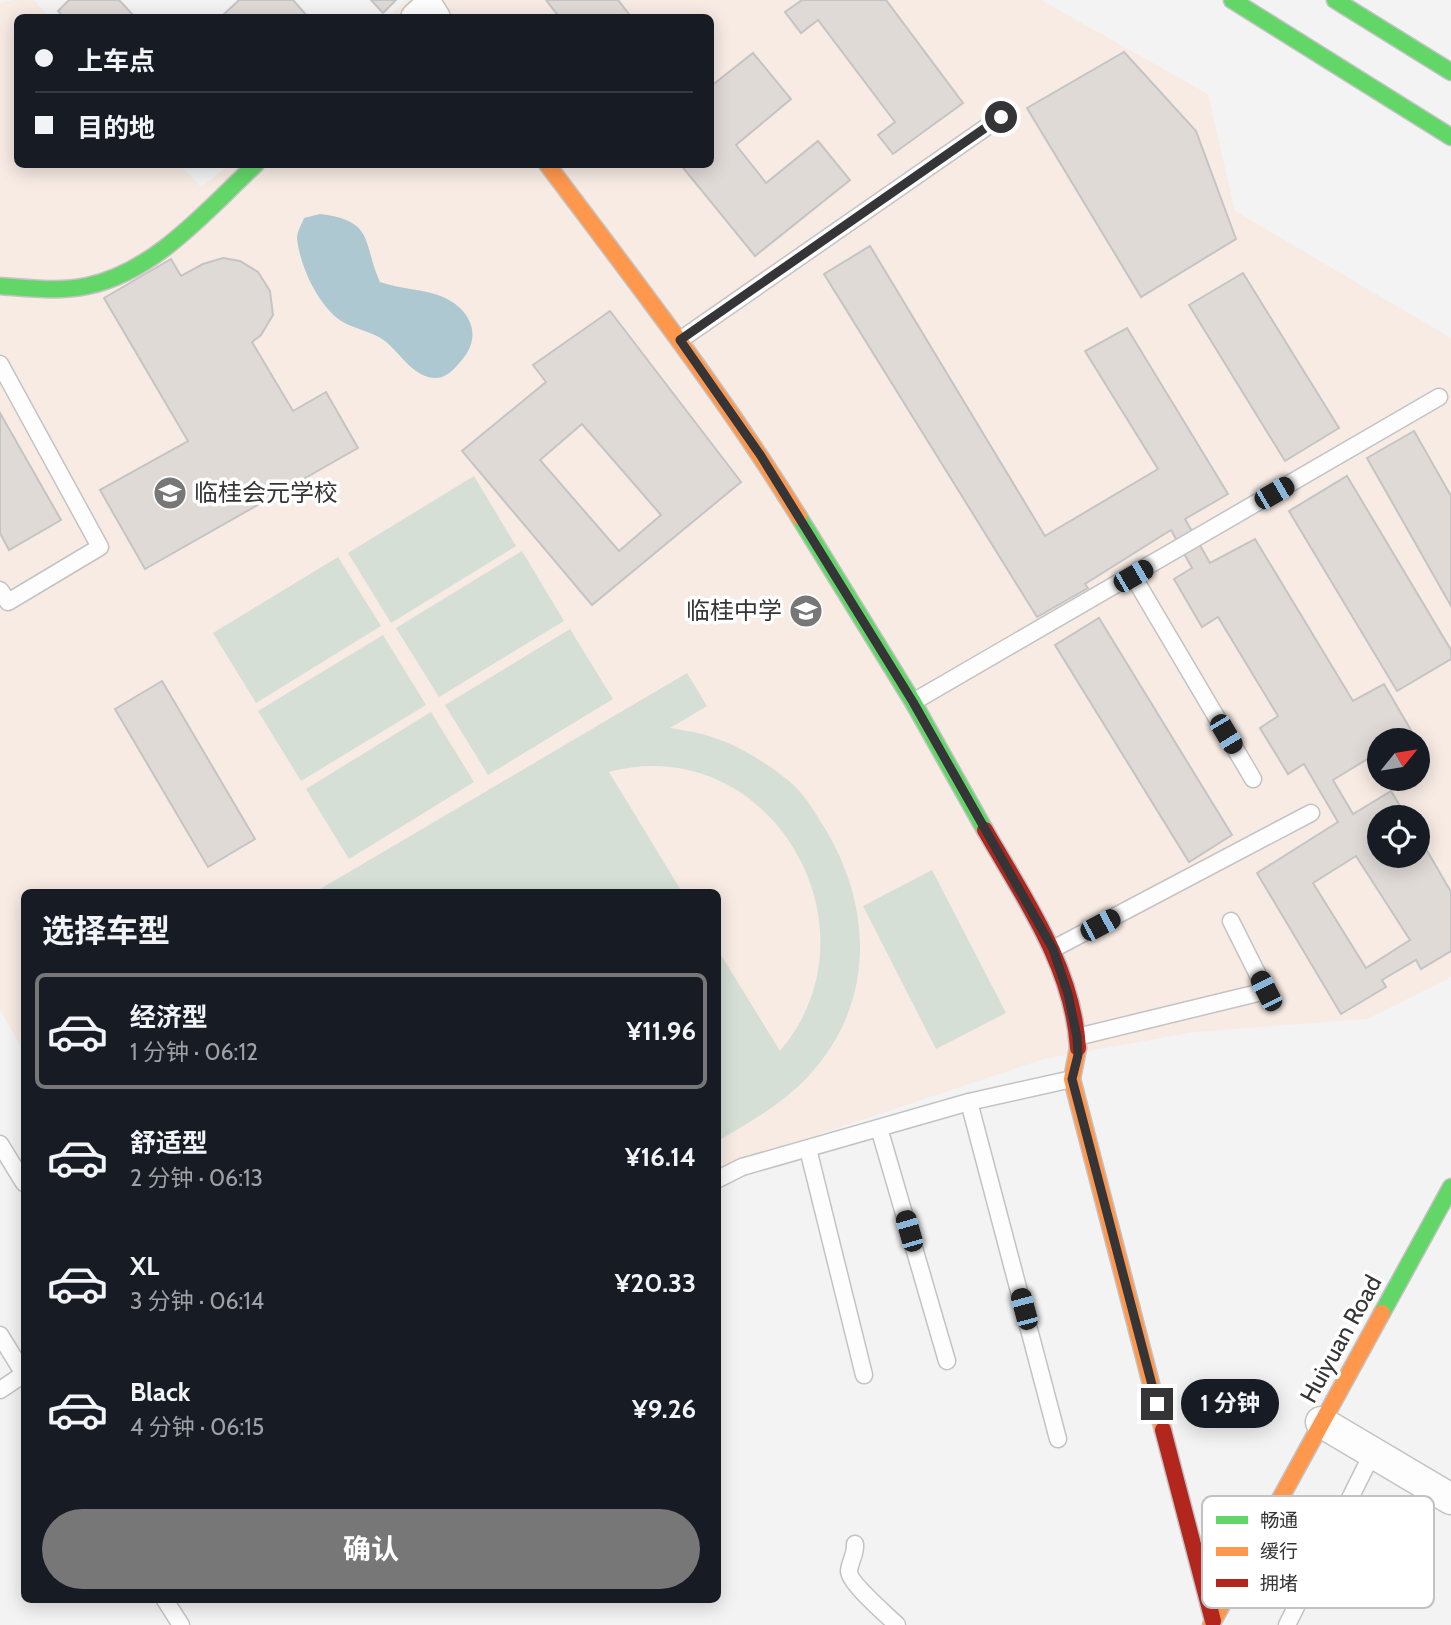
<!DOCTYPE html>
<html lang="zh">
<head>
<meta charset="utf-8">
<style>
  body { margin:0; font-family:Cabin,"Noto Sans SC",sans-serif; background:#20242c; color:#f1f3f6; height:100vh; display:flex; flex-direction:column; font-size:26px; white-space:nowrap }
  * { box-sizing:border-box; margin:0 }
  p { font-size:23px; color:#9ea1a6 }
  .icon { flex:none; width:38px; height:38px; fill:none; stroke:currentColor; stroke-width:2; stroke-linecap:round; stroke-linejoin:round }
  .map { position:relative; flex:1; overflow:hidden }
  .drawer { position:absolute; left:21px; top:889px; width:700px; height:714px; display:flex; flex-direction:column; background:#171b24; border-radius:10px; box-shadow:0 4px 18px #0003 }
  .drawer>* { flex:none }
  .guide { position:absolute; left:14px; top:14px; width:700px; height:154px; border-radius:10px; box-shadow:0 4px 18px #0003; display:grid; align-content:center; height:154px; padding:0 21px; background:#171b24 }
  .needle { width:46px; rotate:60deg }
  .fabs { position:absolute; left:1367px; top:728px; display:grid; gap:14px }
  .fabs a { display:grid; place-items:center; width:63px; height:63px; border-radius:50%; background:#171b24; box-shadow:0 4px 18px #0003; font-size:35px }
  .end { position:absolute; width:32px; height:32px; margin:-16px; border:9px solid #353436; background:#fff; box-shadow:0 0 0 4px #fff }
  .from { border-radius:50% }
  .bubble { position:absolute; height:49px; border-radius:24px; background:#171b24; box-shadow:0 4px 18px #0003; font-size:23px; font-weight:700; line-height:49px; text-align:center }
  .car { position:absolute; width:21px; height:42px; margin:-21px -10px; border-radius:9px; box-shadow:0 0 5px 2px #0007; background:linear-gradient(#222 24%,#8ab4d8 0 40%,#222 0 76%,#8ab4d8 0 86%,#222 0) }
  .guide b { display:flex; align-items:center; gap:24px; height:66px; font-size:26px }
  .guide b+b { border-top:2px solid #363941 }
  .guide i { width:18px; height:18px; background:#f1f3f6 }
  ul { padding:0; list-style:none }
  li { display:flex; align-items:center; gap:21px; height:116px; margin:0 14px 10px; padding:0 7px; border:4px solid transparent; border-radius:10px }
  li div { flex:1 }
  li b { display:block; font-size:26px }
  li em { font-style:normal; font-weight:700 }
  li.current { border-color:#787778 }
  li>.icon { width:63px; height:63px; stroke-width:1.5 }
  h2 { padding:0 21px; font-size:32px; line-height:84px }
  .button { display:flex; gap:14px; margin-top:auto; padding:14px 21px }
  .button a { flex:1; height:80px; border-radius:42px; background:#787778; color:#fff; font-size:28px; font-weight:700; line-height:80px; text-align:center }
  .map>svg:first-child { display:block }
  .education { fill:#f7ebe4; fill-rule:evenodd }
  .green { fill:#d5dfd5 }
  .water { fill:#adc8d0 }
  .building { fill:#dfdad6; stroke:#c5c4c4; stroke-width:2; fill-rule:evenodd }
  .lines { fill:none; stroke-linecap:round; stroke-linejoin:round }
  .lane-casing { stroke:#c4c3c4; stroke-width:19 }
  .street-casing { stroke:#c4c3c4; stroke-width:33 }
  .fast-casing { stroke:#c4c3c4; stroke-width:19 }
  .slow-casing { stroke:#c4c3c4; stroke-width:19 }
  .jam-casing { stroke:#c4c3c4; stroke-width:19 }
  .lane { stroke:#fdfdfd; stroke-width:16 }
  .street { stroke:#fdfdfd; stroke-width:30 }
  .fast { stroke:#63d668; stroke-width:16 }
  .slow { stroke:#ff974d; stroke-width:16 }
  .jam { stroke:#b3261e; stroke-width:16 }
  .route { stroke:#353436; stroke-width:9 }
  .labels { text-anchor:middle; stroke-width:7; stroke-linejoin:round; paint-order:stroke }
  .poi-label { font-size:24px; fill:#353436; stroke:#fff; text-anchor:start }
  .street-label { font-size:24px; fill:#353436; stroke:#fff }
  .key { fill:#fff; stroke:#c2c2c3; stroke-width:2 }
  .key-label { font-size:19px; fill:#353436 }
</style>
</head>
<body>
<div class="map">
<svg width="1451" height="1625" viewBox="0 0 1451 1625">
  <rect width="100%" height="100%" fill="#f4f3f4"/>
  <!-- education -->
  <path class="education" d="M14,0H34L49,17L18,18V164L180,165L201,187L230,164H710V18L388,17L406,0H1041L1208,94L1235,211L1451,338V977L1367,1019L1194,1032L1044,1059L718,1168V892H24V1052L0,1010V3ZM1379,740H1418V779H1379ZM1379,817H1418V856H1379Z"/>
  <!-- green -->
  <g class="green">
    <path d="M474,476L516,546L391,623L348,553Z"/>
    <path d="M522,551L564,621L439,697L396,628Z"/>
    <path d="M338,557L381,626L256,703L213,633Z"/>
    <path d="M570,629L613,699L488,775L445,705Z"/>
    <path d="M383,635L426,705L301,781L258,711Z"/>
    <path d="M687,673L707,706L670,728C680,730 691,731 701,734C732,741 764,761 789,781C804,794 814,810 824,827C870,902 876,993 818,1065C791,1099 755,1119 718,1141V950L780,1051C886,926 768,729 609,772L682,892H315Z"/>
    <path d="M431,712L474,782L349,859L306,789Z"/>
    <path d="M932,870L1006,1013L936,1049L863,906Z"/>
  </g>
  <!-- water -->
  <path class="water" d="M320,214C376,221 362,243 380,282C400,289 424,289 443,297C468,308 482,332 465,356C458,365 448,378 436,378C414,378 401,354 385,341C372,331 349,328 337,318C316,300 300,266 297,238C297,231 302,224 304,218Z"/>
  <!-- building -->
  <g class="building">
    <path d="M69,0H119L136,18H64L58,11Z"/>
    <path d="M239,0H293L309,18H223L222,16Z"/>
    <path d="M371,0H396L383,13Z"/>
    <path d="M546,0H618L632,18H560Z"/>
    <path d="M802,0H886L963,103L893,154L878,135L895,122L818,20L801,33L785,12Z"/>
    <path d="M1124,52L1196,131L1236,239L1141,297L1027,108Z"/>
    <path d="M753,53L791,99L736,145L766,183L818,141L850,180L755,256L680,164H710V87Z"/>
    <path d="M870,246L1045,536L1158,469L1085,351L1127,328L1228,494L1185,519L1210,563L1255,539L1353,701L1384,684L1412,732L1399,740H1379V752L1333,780L1353,814L1391,791L1407,817H1379V856H1418V835L1451,892V951L1421,969L1416,960L1382,980L1386,987L1341,1014L1257,873L1338,822L1304,764L1288,774L1260,728L1278,716L1218,617L1202,627L1174,579L1192,568L1171,530L1085,584L1088,588L1037,617L824,274ZM1356,856L1410,940L1366,968L1313,883Z"/>
    <path d="M223,258L240,261L258,272L270,291L273,315L261,335L252,342L293,411L326,392L358,448L145,569L100,490L188,441L104,298L171,259L181,276L203,264Z"/>
    <path d="M1243,273L1339,428L1285,461L1189,305Z"/>
    <path d="M610,311L741,482L592,605L462,451L546,382L533,365ZM582,424L661,515L619,551L540,460Z"/>
    <path d="M0,413L61,520L9,550L0,533Z"/>
    <path d="M1414,431L1451,496V606L1367,458Z"/>
    <path d="M1347,476L1451,650V659L1397,691L1289,511Z"/>
    <path d="M1099,618L1232,835L1189,862L1055,645Z"/>
    <path d="M162,681L255,839L208,867L115,709Z"/>
  </g>
  <g class="lines">
    <defs>
      <g id="lane">
        <path d="M680,340L1001,117"/>
        <path d="M0,364L100,547L8,602L0,590"/>
        <path d="M1133,576L1253,779"/>
        <path d="M913,702L1439,397"/>
        <path d="M1053,949L1311,813"/>
        <path d="M1077,1037L1266,991L1231,921"/>
        <path d="M969,1102L1058,1439"/>
        <path d="M879,1128L947,1361"/>
        <path d="M0,1144L24,1183"/>
        <path d="M808,1149L864,1375"/>
        <path d="M718,1179L742,1167L969,1102L1072,1079"/>
        <path d="M0,1335L24,1374"/>
        <path d="M0,1390L24,1374"/>
        <path d="M855,1544C856,1554 850,1561 849,1571C849,1583 887,1615 897,1625"/>
        <path d="M165,1600L181,1625"/>
        <path d="M1287,1625L1372,1454"/>
      </g>
      <g id="street">
        <path d="M416,18L428,7L435,18"/>
        <path d="M1321,1422L1451,1499"/>
      </g>
      <g id="fast">
        <path d="M1232,0L1451,137"/>
        <path d="M1335,0L1451,72"/>
        <path d="M0,286C28,288 59,292 87,286C155,272 207,210 256,164"/>
        <path d="M799,517L913,702L985,830"/>
        <path d="M1382,1313L1451,1187"/>
      </g>
      <g id="slow">
        <path d="M547,164C634,280 723,394 799,517"/>
        <path d="M1078,1048L1072,1079L1163,1430"/>
        <path d="M1211,1625L1382,1313"/>
      </g>
      <g id="jam">
        <path d="M985,830C1024,898 1073,967 1078,1048"/>
        <path d="M1163,1430L1213,1621"/>
      </g>
    </defs>
    <!-- lane casing -->
    <use href="#lane" class="lane-casing"/>
    <!-- street casing -->
    <use href="#street" class="street-casing"/>
    <!-- fast casing -->
    <use href="#fast" class="fast-casing"/>
    <!-- slow casing -->
    <use href="#slow" class="slow-casing"/>
    <!-- jam casing -->
    <use href="#jam" class="jam-casing"/>
    <!-- lane -->
    <use href="#lane" class="lane"/>
    <!-- street -->
    <use href="#street" class="street"/>
    <!-- fast -->
    <use href="#fast" class="fast"/>
    <!-- slow -->
    <use href="#slow" class="slow"/>
    <!-- jam -->
    <use href="#jam" class="jam"/>
  </g>
  <g class="lines">
    <!-- route -->
    <path class="route" d="M1001,117L680,340L761,456L913,702L1053,949L1068,994L1077,1037L1078,1055L1072,1079L1157,1404"/>
  </g>
  <!-- icons -->
  <defs>
    <symbol id="school-disc" viewBox="-11 -11 22 22"><circle r="9.5" fill="#787778" stroke="#fff"/><path d="M0-5L7-2L0 1L-7-2ZM-4 1L0 2.5L4 1V4Q0 6-4 4Z" fill="#fff"/></symbol>
  </defs>
  <g fill-rule="evenodd">
    <use href="#school-disc" x="151" y="474" width="38" height="38"/>
    <use href="#school-disc" x="787" y="592" width="38" height="38"/>
  </g>
  <g class="labels">
    <!-- poi labels -->
    <g class="poi-label">
      <text x="194" y="501">临桂会元学校</text>
      <text x="782" y="619" text-anchor="end">临桂中学</text>
    </g>
    <!-- street labels -->
    <g class="street-label">
      <text transform="translate(1341 1339) rotate(-61)" y="8">Huiyuan Road</text>
    </g>
  </g>
  <!-- legend -->
  <rect x="1202" y="1496" width="232" height="112" rx="10" class="key"/>
  <rect x="1216" y="1516" width="32" height="8" fill="#63d668"/>
  <rect x="1216" y="1547" width="32" height="9" fill="#ff974d"/>
  <rect x="1216" y="1579" width="32" height="8" fill="#b3261e"/>
  <g class="key-label">
    <text x="1260" y="1527">畅通</text>
    <text x="1260" y="1558">缓行</text>
    <text x="1260" y="1590">拥堵</text>
  </g>
</svg>
<div class="fabs">
<a><svg class="needle" viewBox="-14 -14 28 28"><path d="M0-13l5 13h-10z" fill="#e53935"/><path d="M0 13l5-13h-10z" fill="#9ea1a6"/></svg></a>
<a><svg class="icon" aria-label="locate" viewBox="0 0 24 24"><circle cx="12" cy="12" r="6"/><path d="M12 2v4M12 18v4M2 12h4M18 12h4"/></svg></a>
</div>
<i class="end from" style="left:1001px;top:117px"></i>
<i class="end" style="left:1157px;top:1404px"></i>
<div class="bubble" style="left:1181px;top:1379px;width:98px">1 分钟</div>
<i class="car" style="left:1274px;top:493px;rotate:60deg"></i>
<i class="car" style="left:1133px;top:576px;rotate:60deg"></i>
<i class="car" style="left:1226px;top:734px;rotate:149deg"></i>
<i class="car" style="left:1100px;top:925px;rotate:62deg"></i>
<i class="car" style="left:1266px;top:991px;rotate:333deg"></i>
<i class="car" style="left:909px;top:1231px;rotate:344deg"></i>
<i class="car" style="left:1024px;top:1309px;rotate:345deg"></i>
<div class="guide">
<b><i class="from"></i>上车点</b>
<b><i></i>目的地</b>
</div>
<section class="drawer">
<h2>选择车型</h2>
<ul>
<li class="current"><svg class="icon" aria-label="car" viewBox="0 0 24 24"><path d="M5 17H2v-5l4-1 3-4h7l3 4 3 1v5h-3M9 17h6M6 11h13"/><circle cx="7" cy="17" r="2"/><circle cx="17" cy="17" r="2"/></svg><div><b>经济型</b><p>1 分钟 · 06:12</p></div><em>¥11.96</em></li>
<li><svg class="icon" aria-label="car" viewBox="0 0 24 24"><path d="M5 17H2v-5l4-1 3-4h7l3 4 3 1v5h-3M9 17h6M6 11h13"/><circle cx="7" cy="17" r="2"/><circle cx="17" cy="17" r="2"/></svg><div><b>舒适型</b><p>2 分钟 · 06:13</p></div><em>¥16.14</em></li>
<li><svg class="icon" aria-label="car" viewBox="0 0 24 24"><path d="M5 17H2v-5l4-1 3-4h7l3 4 3 1v5h-3M9 17h6M6 11h13"/><circle cx="7" cy="17" r="2"/><circle cx="17" cy="17" r="2"/></svg><div><b>XL</b><p>3 分钟 · 06:14</p></div><em>¥20.33</em></li>
<li><svg class="icon" aria-label="car" viewBox="0 0 24 24"><path d="M5 17H2v-5l4-1 3-4h7l3 4 3 1v5h-3M9 17h6M6 11h13"/><circle cx="7" cy="17" r="2"/><circle cx="17" cy="17" r="2"/></svg><div><b>Black</b><p>4 分钟 · 06:15</p></div><em>¥9.26</em></li>
</ul>
<div class="button"><a>确认</a></div>
</section>
</div>
</body>
</html>
